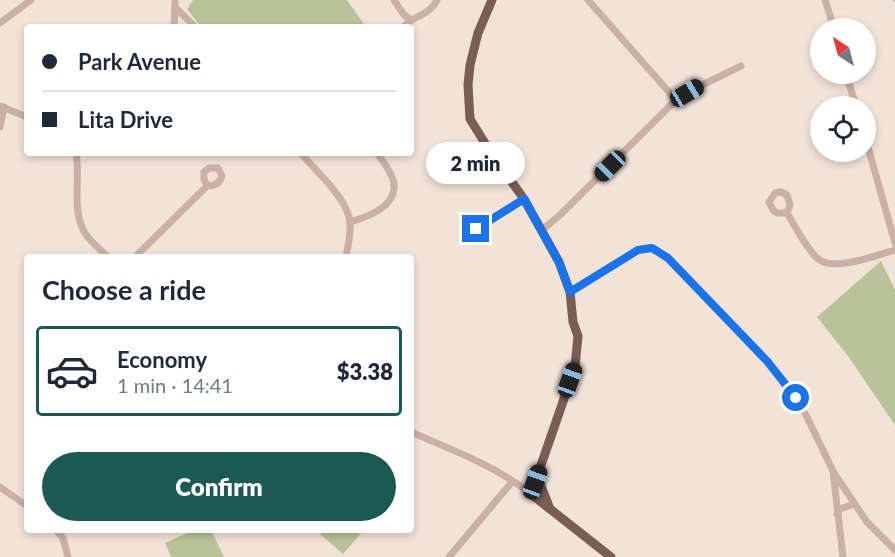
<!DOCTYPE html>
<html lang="en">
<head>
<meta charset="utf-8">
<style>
  body { margin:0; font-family:Lato,sans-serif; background:#f2f2f3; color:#1f2937; height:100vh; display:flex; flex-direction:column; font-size:22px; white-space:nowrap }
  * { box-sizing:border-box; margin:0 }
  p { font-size:20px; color:#747a83 }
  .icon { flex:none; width:33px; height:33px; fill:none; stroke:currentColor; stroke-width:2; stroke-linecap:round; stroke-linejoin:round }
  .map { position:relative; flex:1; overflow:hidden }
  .details { position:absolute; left:24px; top:254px; width:390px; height:279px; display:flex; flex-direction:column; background:#fff; border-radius:6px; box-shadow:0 3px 9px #0003 }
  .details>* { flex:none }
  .hud { position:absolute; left:24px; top:24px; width:390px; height:132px; border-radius:6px; box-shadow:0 3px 9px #0003; display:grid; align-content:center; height:132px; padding:0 18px; background:#fff }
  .needle { width:39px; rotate:324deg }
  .buttons { position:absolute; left:810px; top:18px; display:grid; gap:12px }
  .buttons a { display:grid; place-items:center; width:66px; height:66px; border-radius:50%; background:#fff; box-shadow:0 3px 9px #0003; font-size:30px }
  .end { position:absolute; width:27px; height:27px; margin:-14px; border:8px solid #1a73e8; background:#fff; box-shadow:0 0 0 3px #fff }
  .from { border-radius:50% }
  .bubble { position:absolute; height:42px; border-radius:21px; background:#fff; box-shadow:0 3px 9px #0003; font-size:20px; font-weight:800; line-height:42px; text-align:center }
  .car { position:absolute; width:18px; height:36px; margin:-18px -9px; border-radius:8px; box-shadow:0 0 4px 2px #0007; background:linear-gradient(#222 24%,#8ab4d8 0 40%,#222 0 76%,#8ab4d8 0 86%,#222 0) }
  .hud b { display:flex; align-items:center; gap:21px; height:57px; font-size:22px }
  .hud b+b { border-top:2px solid #e0e1e3 }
  .hud i { width:15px; height:15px; background:#1f2937 }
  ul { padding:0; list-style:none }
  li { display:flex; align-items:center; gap:18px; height:90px; margin:0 12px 9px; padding:0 6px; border:3px solid #e0e1e3; border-radius:6px }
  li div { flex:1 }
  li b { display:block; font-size:22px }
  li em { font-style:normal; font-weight:800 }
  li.on { border-color:#1b5953 }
  li>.icon { width:54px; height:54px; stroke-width:1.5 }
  h2 { padding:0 18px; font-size:27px; line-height:72px }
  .cta { display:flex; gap:12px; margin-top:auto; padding:12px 18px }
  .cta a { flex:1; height:69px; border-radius:36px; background:#1b5953; color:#fff; font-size:24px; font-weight:800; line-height:69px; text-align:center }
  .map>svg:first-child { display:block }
  .green { fill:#bac299 }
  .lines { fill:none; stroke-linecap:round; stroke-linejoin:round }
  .stream { stroke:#77b0aa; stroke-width:1.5 }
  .minor { stroke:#cbb0a5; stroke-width:7 }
  .major { stroke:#795d57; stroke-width:9 }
  .route { stroke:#1a73e8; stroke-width:8 }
</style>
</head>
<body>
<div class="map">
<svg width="895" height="557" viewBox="0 0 895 557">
  <rect width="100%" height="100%" fill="#f2e3d9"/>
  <!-- green -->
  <g class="green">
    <path d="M193,0H347L366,27H201L187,9Z"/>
    <path d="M881,261L895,290V425L848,356L817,317Z"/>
    <path d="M194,530H211L224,557H171L165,543Z"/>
    <path d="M320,530H364L343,554L320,534Z"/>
  </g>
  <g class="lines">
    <!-- stream -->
    <path class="stream" d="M894,0L895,1"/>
    <!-- minor -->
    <g class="minor">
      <path d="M394,0L404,15L410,19"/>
      <path d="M588,0L676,100"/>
      <path d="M825,0L834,28"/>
      <path d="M175,7L195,27"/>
      <path d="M0,23L31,0"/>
      <path d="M174,27L175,0"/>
      <path d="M403,27C413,16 430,15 437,0"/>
      <path d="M846,74L856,106"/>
      <path d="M0,106L27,117"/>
      <path d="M0,127L4,107"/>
      <path d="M866,140L895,243"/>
      <path d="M76,153C81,180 70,213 87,236C93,244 101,250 107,256"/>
      <path d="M301,153C316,172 348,198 350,223C351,234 348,246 346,256"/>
      <path d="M781,192L787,195L790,205L787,213H777L773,210L769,202L775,193Z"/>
      <path d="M787,213C795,226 807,250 818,259C834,272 877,255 895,250"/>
      <path d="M350,222C368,217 397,206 394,183C392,172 383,162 377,153"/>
      <path d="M476,229L524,199"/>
      <path d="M542,230L560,215L676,100L698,87L741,66"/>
      <path d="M136,256L207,186C215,186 220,183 222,176L218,168H209L204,172V179L207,186"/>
      <path d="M570,292L638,250L652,248L667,258L767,361L789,387L806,415L833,471L843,557"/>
      <path d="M411,432C452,450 496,466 531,494"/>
      <path d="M834,473L867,522L895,550"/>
      <path d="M0,487L27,506"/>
      <path d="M837,514L840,509L854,504"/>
      <path d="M56,530L63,538L68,557"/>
      <path d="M449,557L512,482"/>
    </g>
    <!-- major -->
    <g class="major">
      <path d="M492,0L478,33L470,65L468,85L470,119L491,153L524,199L559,262L570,292L573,322L578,336L575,367L531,494L611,557"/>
      <path d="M539,473L541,486L550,509"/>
    </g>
  </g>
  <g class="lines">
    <!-- route -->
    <path class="route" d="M476,229L524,199L559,262L570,292L638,250L652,248L668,258L767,361L796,398"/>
  </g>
</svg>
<div class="buttons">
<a><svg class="needle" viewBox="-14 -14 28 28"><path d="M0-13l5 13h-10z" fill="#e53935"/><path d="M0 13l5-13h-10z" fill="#747a83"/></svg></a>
<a><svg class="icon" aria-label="locate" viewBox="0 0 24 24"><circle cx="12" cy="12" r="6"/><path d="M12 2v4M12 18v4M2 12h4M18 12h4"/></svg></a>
</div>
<i class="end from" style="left:796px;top:398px"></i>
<i class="end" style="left:476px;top:229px"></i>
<div class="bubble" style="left:426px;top:142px;width:99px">2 min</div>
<i class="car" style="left:687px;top:93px;rotate:59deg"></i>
<i class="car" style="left:610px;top:166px;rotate:225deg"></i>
<i class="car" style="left:570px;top:380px;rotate:20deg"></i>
<i class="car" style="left:535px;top:482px;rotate:20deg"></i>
<div class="hud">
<b><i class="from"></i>Park Avenue</b>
<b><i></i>Lita Drive</b>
</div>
<section class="details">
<h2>Choose a ride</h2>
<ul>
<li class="on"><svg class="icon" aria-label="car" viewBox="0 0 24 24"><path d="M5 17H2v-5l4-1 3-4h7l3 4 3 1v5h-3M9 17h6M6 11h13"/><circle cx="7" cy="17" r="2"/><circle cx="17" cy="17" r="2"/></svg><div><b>Economy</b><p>1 min · 14:41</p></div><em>$3.38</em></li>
</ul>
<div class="cta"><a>Confirm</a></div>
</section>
</div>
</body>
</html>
